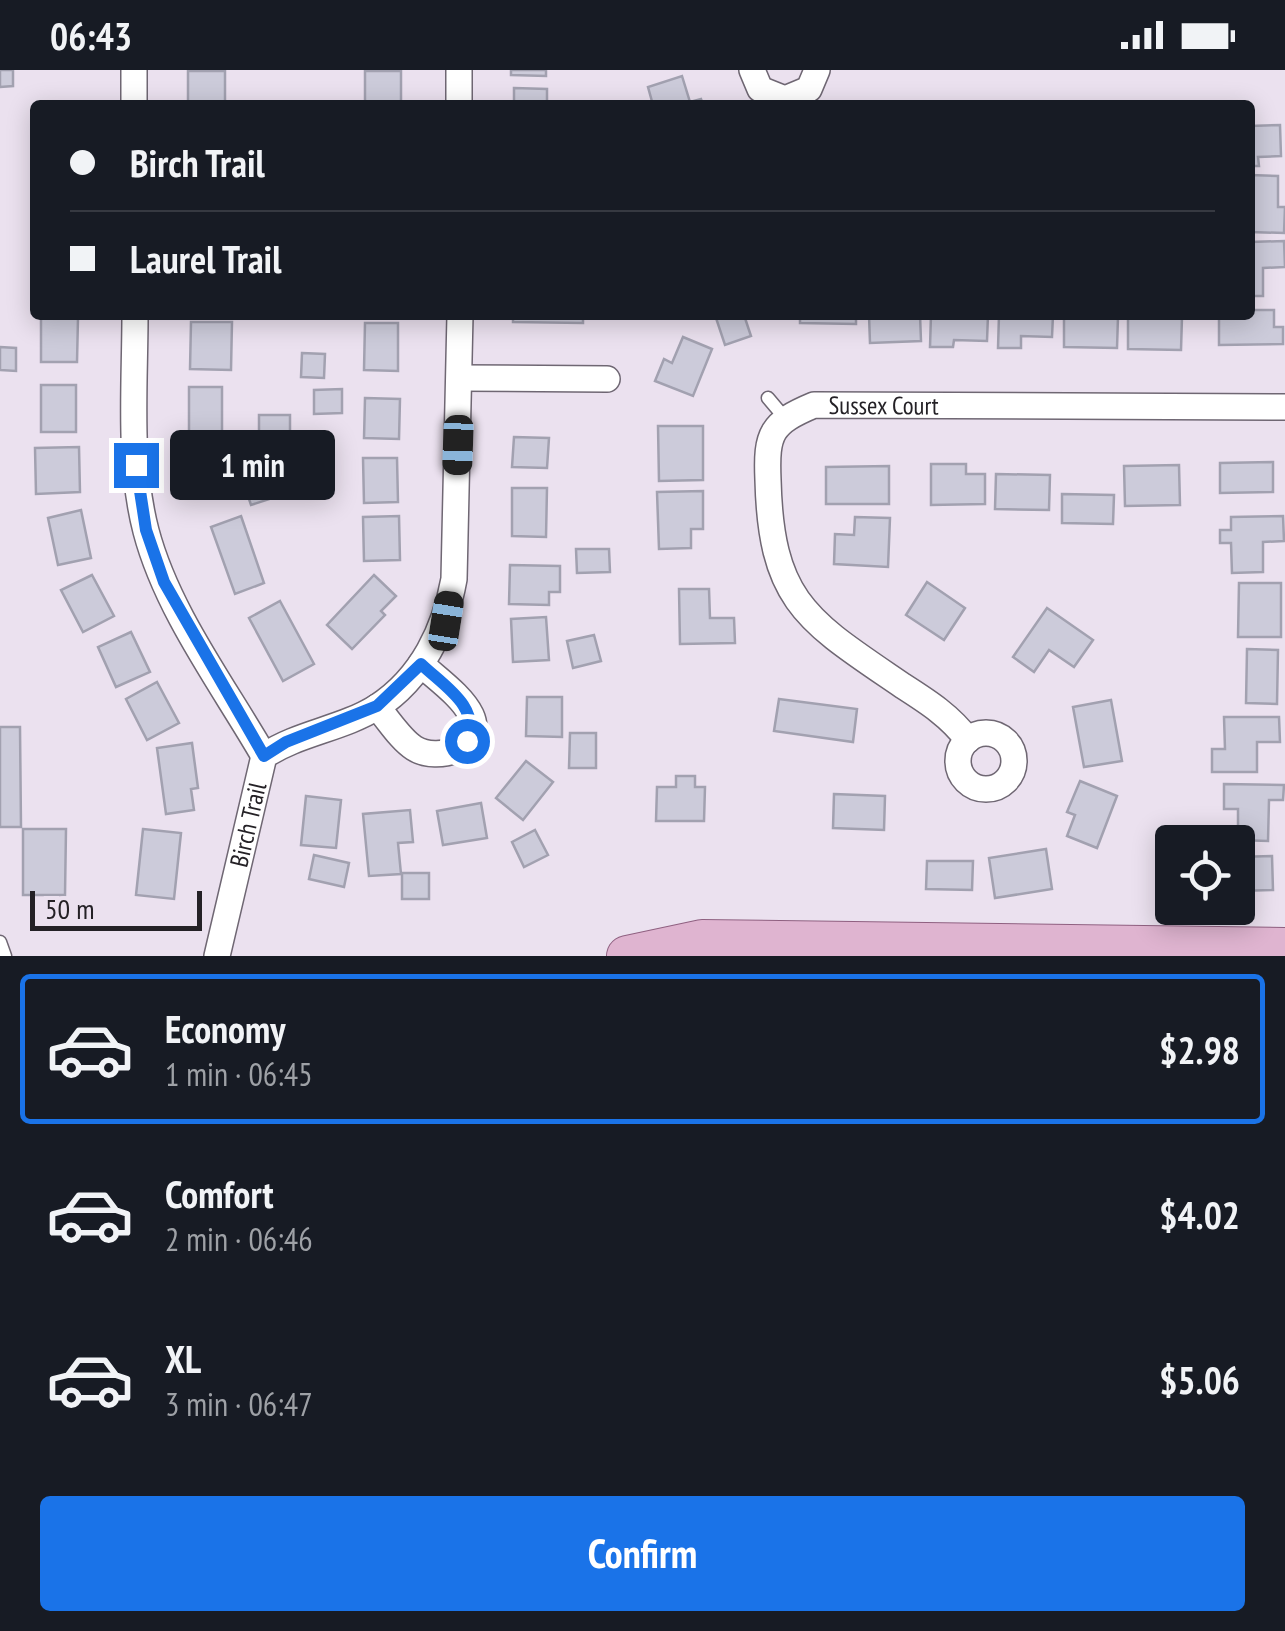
<!DOCTYPE html>
<html lang="en">
<head>
<meta charset="utf-8">
<style>
  body { margin:0; font-family:"PT Sans Narrow",sans-serif; background:#242831; color:#f1f3f6; height:100vh; display:flex; flex-direction:column; font-size:38px; white-space:nowrap }
  * { box-sizing:border-box; margin:0 }
  p { font-size:32px; color:#9ea1a6 }
  .icon { flex:none; width:55px; height:55px; fill:none; stroke:currentColor; stroke-width:2; stroke-linecap:round; stroke-linejoin:round }
  .map { position:relative; height:886px; overflow:hidden }
  .sheet { display:flex; flex-direction:column; background:#171b24; flex:1 }
  .sheet>* { flex:none }
  .hud { position:absolute; left:30px; top:30px; width:1225px; height:220px; border-radius:10px; box-shadow:0 5px 25px #0003; display:grid; align-content:center; height:220px; padding:0 40px; background:#171b24 }
  .buttons { position:absolute; left:1155px; top:755px; display:grid; gap:20px }
  .buttons a { display:grid; place-items:center; width:100px; height:100px; border-radius:10px; background:#171b24; box-shadow:0 5px 25px #0003; font-size:50px }
  .scale { position:absolute; left:30px; bottom:25px; width:172px; box-sizing:border-box; padding-left:10px; border:5px solid #242126; border-top:0; font-size:28px; line-height:35px; white-space:nowrap; color:#242126; -webkit-text-stroke:8px #ebe1ef; paint-order:stroke }
  .end { position:absolute; width:45px; height:45px; margin:-22px; border:12px solid #1a73e8; background:#fff; box-shadow:0 0 0 5px #fff }
  .from { border-radius:50% }
  .bubble { position:absolute; height:70px; border-radius:10px; background:#171b24; box-shadow:0 5px 25px #0003; font-size:32px; font-weight:700; line-height:70px; text-align:center }
  .car { position:absolute; width:30px; height:60px; margin:-30px -15px; border-radius:12px; box-shadow:0 0 8px 2px #0007; background:linear-gradient(#222 24%,#8ab4d8 0 40%,#222 0 76%,#8ab4d8 0 86%,#222 0) }
  .hud b { display:flex; align-items:center; gap:35px; height:95px; font-size:38px }
  .hud b+b { border-top:2px solid #363941 }
  .hud i { width:25px; height:25px; background:#f1f3f6 }
  ul { padding:18px 0 0; list-style:none }
  li { display:flex; align-items:center; gap:30px; height:150px; margin:0 20px 15px; padding:0 20px; border:5px solid transparent; border-radius:10px }
  li div { flex:1 }
  li b { display:block; font-size:38px }
  li em { font-style:normal; font-weight:700 }
  li.selected { border-color:#1a73e8 }
  li>.icon { width:90px; height:90px; stroke-width:1.5 }
  .primary-button { display:flex; gap:20px; margin-top:auto; padding:20px 40px }
  .primary-button a { flex:1; height:115px; border-radius:10px; background:#1a73e8; color:#fff; font-size:40px; font-weight:700; line-height:115px; text-align:center }
  .status { display:flex; justify-content:space-between; align-items:center; height:70px; padding:0 50px; background:#171b24; direction:ltr }
  .status svg { height:28px; fill:currentColor }
  .map>svg:first-child { display:block }
  .building { fill:#cccbda; stroke:#a2a1b0; stroke-width:2.5 }
  .lines { fill:none; stroke-linecap:round; stroke-linejoin:round }
  .service-casing { stroke:#6f6773; stroke-width:15 }
  .minor-casing { stroke:#6f6773; stroke-width:28 }
  .primary-casing { stroke:#8f6080; stroke-width:42 }
  .service { stroke:#fff; stroke-width:12 }
  .minor { stroke:#fff; stroke-width:25 }
  .primary { stroke:#dfb4d0; stroke-width:40 }
  .route { stroke:#1a73e8; stroke-width:12 }
  .labels { text-anchor:middle; stroke-width:10; stroke-linejoin:round; paint-order:stroke }
  .street-label { font-size:25px; fill:#242126; stroke:#ebe1ef }
</style>
</head>
<body>
<div class="status"><b>06:43</b><svg viewBox="0 0 49 12"><path d="M0 12V9h3v3zM5 12V6h3v6zM10 12V3h3v9zM15 12V0h3v12zM26 1h20v11H26zM47 4h2v5h-2z"/></svg></div>
<div class="map">
<svg width="1285" height="886" viewBox="0 0 1285 886">
  <rect width="100%" height="100%" fill="#ebe1ef"/>
  <!-- building -->
  <g class="building">
    <path d="M0,0H13V16L0,17Z"/>
    <path d="M511,0H546V6L511,5Z"/>
    <rect x="188" y="1" width="37" height="34"/>
    <rect x="365" y="1" width="36" height="34"/>
    <path d="M682,6L690,32L701,29L703,35H653L648,17Z"/>
    <path d="M514,18L547,19V35H514Z"/>
    <path d="M1280,55L1281,86L1258,87L1259,96H1250V56Z"/>
    <path d="M1250,105L1278,106V137H1285L1284,163L1250,162Z"/>
    <path d="M1284,171L1285,197L1263,198V226H1250V172Z"/>
    <path d="M1250,240H1274V257H1283V274L1219,275V245H1250Z"/>
    <path d="M513,245H583V253L513,252Z"/>
    <path d="M715,245H744L751,266L725,275Z"/>
    <path d="M800,245H856V254L800,253Z"/>
    <path d="M869,245H920L921,271L870,273Z"/>
    <path d="M931,245H988L987,271L954,270L953,277H930Z"/>
    <path d="M999,245H1053L1052,267L1021,266V278H998Z"/>
    <path d="M1064,245L1118,247L1117,278L1064,277Z"/>
    <path d="M1128,246L1182,247L1181,280L1128,279Z"/>
    <path d="M41,247L78,248L77,292H41Z"/>
    <path d="M191,252H232L231,300L190,299Z"/>
    <path d="M365,253H398V301L364,300Z"/>
    <path d="M683,267L712,279L693,326L655,311L664,289L672,293Z"/>
    <path d="M0,277L16,278V301L0,300Z"/>
    <path d="M302,283L325,284L324,308L301,307Z"/>
    <rect x="41" y="315" width="35" height="47"/>
    <rect x="189" y="317" width="33" height="45"/>
    <path d="M342,319V343L314,344V320Z"/>
    <path d="M365,328L400,329L399,369L364,368Z"/>
    <path d="M259,345H290V369L259,370Z"/>
    <path d="M658,356H703V410L659,411Z"/>
    <path d="M514,367L549,368L547,398L512,397Z"/>
    <path d="M248,373L253,396L233,401L237,417L198,426L189,387Z"/>
    <path d="M79,377L80,422L36,424L35,378Z"/>
    <path d="M363,388H397L398,432L364,433Z"/>
    <path d="M1273,392V422L1220,423V393Z"/>
    <path d="M931,394H966V404H985V434L931,435Z"/>
    <path d="M1179,395L1180,435L1125,436L1124,396Z"/>
    <path d="M889,396V434H826V397Z"/>
    <path d="M283,399L291,422L251,435L243,411Z"/>
    <path d="M996,404L1050,405L1049,440L995,439Z"/>
    <path d="M512,418H547L546,467L512,466Z"/>
    <path d="M703,421V459H691V478L659,479L657,422Z"/>
    <path d="M1062,424L1114,425L1113,454L1062,453Z"/>
    <path d="M81,440L91,488L58,495L48,448Z"/>
    <path d="M241,446L264,513L235,524L211,457Z"/>
    <path d="M399,446L400,490L364,491L363,447Z"/>
    <path d="M1283,446L1284,471L1263,472V502L1232,503L1231,473H1220V460H1231V447Z"/>
    <path d="M855,447L890,448L888,497L834,494L835,464L854,465Z"/>
    <path d="M576,479H609L610,502L577,503Z"/>
    <path d="M510,495L560,496V522H549V535L509,534Z"/>
    <path d="M92,505L114,546L83,562L61,520Z"/>
    <path d="M374,505L396,526L381,541L385,545L352,579L327,555Z"/>
    <path d="M927,512L965,538L944,570L906,545Z"/>
    <path d="M1239,513H1281V567H1238Z"/>
    <path d="M679,519H709L710,548H734L735,573L680,574Z"/>
    <path d="M280,531L314,594L283,611L249,548Z"/>
    <path d="M1047,538L1093,570L1074,597L1049,580L1034,602L1013,587Z"/>
    <path d="M546,547L549,590L513,592L511,549Z"/>
    <path d="M131,562L150,602L116,617L98,577Z"/>
    <path d="M594,565L601,591L573,598L567,571Z"/>
    <path d="M1247,579L1278,580L1277,634L1246,633Z"/>
    <path d="M157,612L179,653L147,670L126,629Z"/>
    <path d="M527,627H562V667L526,666Z"/>
    <path d="M779,629L857,639L853,672L774,661Z"/>
    <path d="M1111,630L1122,691L1084,697L1073,637Z"/>
    <path d="M1224,647H1279L1280,672H1257V702H1212V679H1225Z"/>
    <path d="M0,657H20L21,757H0Z"/>
    <path d="M570,663H596V698H569Z"/>
    <path d="M192,673L198,718L191,719L194,740L166,744L157,678Z"/>
    <path d="M526,691L553,712L523,750L496,728Z"/>
    <path d="M676,706H695V717H705L704,751H656L657,717H676Z"/>
    <path d="M1080,711L1117,726L1097,778L1067,766L1075,745L1067,742Z"/>
    <path d="M1224,714L1284,715L1283,730H1269L1268,771L1238,770V739H1224Z"/>
    <path d="M834,724L885,726L884,760L833,758Z"/>
    <path d="M306,726L341,730L336,778L301,775Z"/>
    <path d="M481,733L487,768L443,775L437,741Z"/>
    <path d="M410,740L413,772L398,773L401,804L369,806L363,744Z"/>
    <path d="M23,759H66L65,825H23Z"/>
    <path d="M143,759L181,763L174,829L136,825Z"/>
    <path d="M535,760L548,785L524,797L512,772Z"/>
    <path d="M1046,779L1052,819L995,828L989,788Z"/>
    <path d="M314,785L349,793L344,817L309,809Z"/>
    <path d="M1272,786L1273,820L1238,821V787Z"/>
    <path d="M927,791H973L972,820L926,819Z"/>
    <rect x="402" y="803" width="27" height="26"/>
  </g>
  <g class="lines">
    <defs>
      <g id="service">
        <path d="M768,328L784,347"/>
        <path d="M0,872L5,886"/>
      </g>
      <g id="minor">
        <path d="M134,0V35"/>
        <path d="M459,0V35"/>
        <path d="M752,0L760,19L785,29L809,19L817,0"/>
        <path d="M135,245C135,316 128,392 146,461C167,541 223,615 264,686"/>
        <path d="M460,308L607,309"/>
        <path d="M377,637C388,649 400,669 414,678C437,693 486,678 471,645C462,626 436,608 421,594"/>
        <circle cx="986" cy="691" r="28"/>
        <path id="s1" d="M968,670C950,646 928,632 903,616C808,551 771,533 768,410C766,363 771,353 814,335L1285,337"/>
        <path id="s2" d="M217,886L264,686C298,663 342,659 377,637C422,608 445,559 454,509L460,245"/>
      </g>
      <path id="primary" d="M627,886L702,870L1285,878"/>
    </defs>
    <!-- service casing -->
    <use href="#service" class="service-casing"/>
    <!-- minor casing -->
    <use href="#minor" class="minor-casing"/>
    <!-- primary casing -->
    <use href="#primary" class="primary-casing"/>
    <!-- service -->
    <use href="#service" class="service"/>
    <!-- minor -->
    <use href="#minor" class="minor"/>
    <!-- primary -->
    <use href="#primary" class="primary"/>
  </g>
  <g class="lines">
    <!-- route -->
    <path class="route" d="M136,395L146,460L164,512L264,686L286,672L377,636L421,594C444,616 481,637 467,671"/>
  </g>
  <g class="labels">
    <!-- street labels -->
    <g class="street-label">
      <text dy="9" stroke="none"><textPath href="#s1" startOffset="515">Sussex Court</textPath></text>
      <text dy="9" stroke="none"><textPath href="#s2" startOffset="135">Birch Trail</textPath></text>
    </g>
  </g>
</svg>
<div class="buttons">
<a><svg class="icon" aria-label="locate" viewBox="0 0 24 24"><circle cx="12" cy="12" r="6"/><path d="M12 2v4M12 18v4M2 12h4M18 12h4"/></svg></a>
</div>
<div class="scale">50 m</div>
<i class="end from" style="left:467px;top:671px"></i>
<i class="end" style="left:136px;top:395px"></i>
<div class="bubble" style="left:170px;top:360px;width:165px">1 min</div>
<i class="car" style="left:458px;top:375px;rotate:182deg"></i>
<i class="car" style="left:446px;top:551px;rotate:9deg"></i>
<div class="hud">
<b><i class="from"></i>Birch Trail</b>
<b><i></i>Laurel Trail</b>
</div>
</div>
<section class="sheet">
<ul>
<li class="selected"><svg class="icon" aria-label="car" viewBox="0 0 24 24"><path d="M5 17H2v-5l4-1 3-4h7l3 4 3 1v5h-3M9 17h6M6 11h13"/><circle cx="7" cy="17" r="2"/><circle cx="17" cy="17" r="2"/></svg><div><b>Economy</b><p>1 min · 06:45</p></div><em>$2.98</em></li>
<li><svg class="icon" aria-label="car" viewBox="0 0 24 24"><path d="M5 17H2v-5l4-1 3-4h7l3 4 3 1v5h-3M9 17h6M6 11h13"/><circle cx="7" cy="17" r="2"/><circle cx="17" cy="17" r="2"/></svg><div><b>Comfort</b><p>2 min · 06:46</p></div><em>$4.02</em></li>
<li><svg class="icon" aria-label="car" viewBox="0 0 24 24"><path d="M5 17H2v-5l4-1 3-4h7l3 4 3 1v5h-3M9 17h6M6 11h13"/><circle cx="7" cy="17" r="2"/><circle cx="17" cy="17" r="2"/></svg><div><b>XL</b><p>3 min · 06:47</p></div><em>$5.06</em></li>
</ul>
<div class="primary-button"><a>Confirm</a></div>
</section>
</body>
</html>
